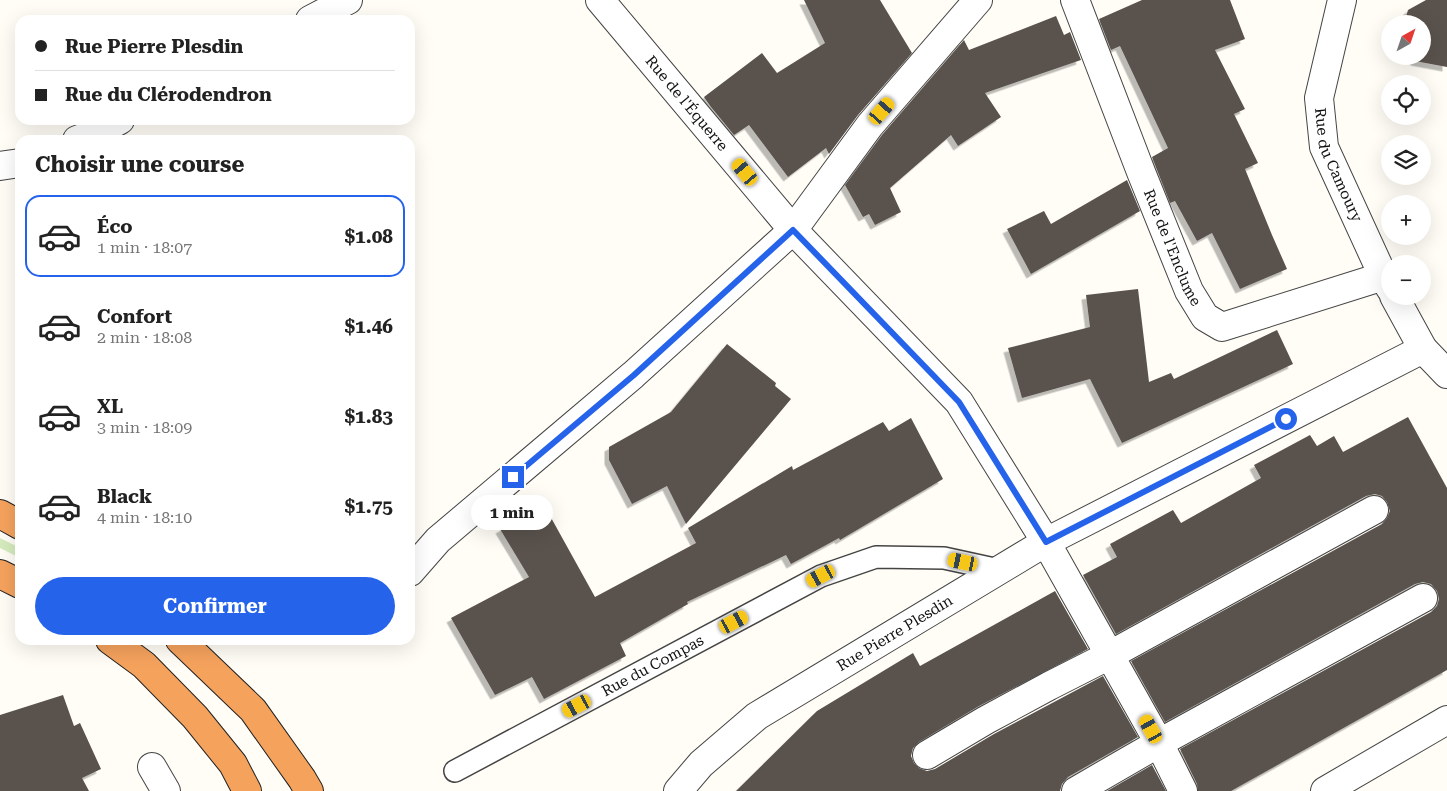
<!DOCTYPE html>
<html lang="fr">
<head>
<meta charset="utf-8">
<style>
  body { margin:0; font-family:"Roboto Serif",serif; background:#f6f6f6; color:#222; height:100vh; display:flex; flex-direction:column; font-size:19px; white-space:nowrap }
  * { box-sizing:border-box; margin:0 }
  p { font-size:16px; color:#767676 }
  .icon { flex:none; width:28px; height:28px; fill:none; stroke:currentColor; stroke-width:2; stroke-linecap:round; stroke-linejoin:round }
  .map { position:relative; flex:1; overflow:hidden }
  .sheet { position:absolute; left:15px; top:135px; width:400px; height:510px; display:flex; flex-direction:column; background:#fff; border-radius:15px; box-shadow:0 5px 20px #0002 }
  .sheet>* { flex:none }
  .banner { position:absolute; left:15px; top:15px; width:400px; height:110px; border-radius:15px; box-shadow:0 5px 20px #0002; display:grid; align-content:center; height:110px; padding:0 20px; background:#fff }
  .needle { width:32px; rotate:40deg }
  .controls { position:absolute; left:1381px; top:15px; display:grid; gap:10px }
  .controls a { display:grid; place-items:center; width:50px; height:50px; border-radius:50%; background:#fff; box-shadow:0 5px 20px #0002; font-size:25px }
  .end { position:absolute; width:22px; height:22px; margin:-11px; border:6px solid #2563eb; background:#fff; box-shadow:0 0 0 2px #fff }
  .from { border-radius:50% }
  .bubble { position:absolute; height:35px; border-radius:18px; background:#fff; box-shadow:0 5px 20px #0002; font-size:16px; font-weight:700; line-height:35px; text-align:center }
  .car { position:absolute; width:15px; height:30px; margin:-15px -8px; border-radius:6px; box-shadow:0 0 4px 1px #0007; background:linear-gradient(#f5c518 24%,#345 0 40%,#f5c518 0 76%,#345 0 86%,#f5c518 0) }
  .banner b { display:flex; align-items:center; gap:18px; height:48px; font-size:19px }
  .banner b+b { border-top:1px solid #e0e0e0 }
  .banner i { width:12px; height:12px; background:#222 }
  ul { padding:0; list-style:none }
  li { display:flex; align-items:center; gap:15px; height:82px; margin:0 10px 8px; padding:0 10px; border:2px solid transparent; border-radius:15px }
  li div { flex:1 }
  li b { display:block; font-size:19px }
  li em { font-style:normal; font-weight:700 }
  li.active { border-color:#2563eb }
  li>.icon { width:45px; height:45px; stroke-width:1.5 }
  h2 { padding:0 20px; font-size:22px; line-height:60px }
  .primary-button { display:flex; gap:10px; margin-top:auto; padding:10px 20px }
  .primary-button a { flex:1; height:58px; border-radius:30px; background:#2563eb; color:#fff; font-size:20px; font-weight:700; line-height:58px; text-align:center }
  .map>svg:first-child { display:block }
  .green { fill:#d5ebbd }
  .building { fill:#5a524d; filter:url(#shadow) }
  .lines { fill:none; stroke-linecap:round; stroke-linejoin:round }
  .lane-casing { stroke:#444; stroke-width:24 }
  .street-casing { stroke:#444; stroke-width:30 }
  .highway-casing { stroke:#222; stroke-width:30 }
  .lane { stroke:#fff; stroke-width:21 }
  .street { stroke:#fff; stroke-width:28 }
  .highway { stroke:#f5a25d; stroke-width:28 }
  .route { stroke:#2563eb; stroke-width:6 }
  .labels { text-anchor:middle; stroke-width:5; stroke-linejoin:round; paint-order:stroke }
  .street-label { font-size:15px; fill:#111; stroke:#fff }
</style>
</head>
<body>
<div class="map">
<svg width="1447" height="791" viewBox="0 0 1447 791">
  <defs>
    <filter id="shadow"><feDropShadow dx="-4.5" dy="4.5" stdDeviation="0" flood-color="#0004"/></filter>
  </defs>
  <rect width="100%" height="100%" fill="#fffdf5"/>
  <!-- green -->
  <path class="green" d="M0,538L20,548V558L0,548Z"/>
  <!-- building -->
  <g class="building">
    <path d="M804,0H880L912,53L858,115L829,154L826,148L788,177L749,125L734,135L711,107L704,97L762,53L777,73L825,43Z"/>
    <path d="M1142,0H1230L1245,39L1215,50L1245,109L1234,114L1258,163L1245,169L1272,235L1287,269L1240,289L1212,233L1197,241L1175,201L1170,203L1152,157L1168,148L1120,46L1111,50L1099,19Z"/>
    <path d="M1426,0H1447V67L1415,61L1412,56H1422V24H1404L1408,10Z"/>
    <path d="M1056,16L1064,35L1070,32L1081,60L985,93L1001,117L958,146L951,135L890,188L901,212L875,225L869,214L863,217L845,185L882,135L964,40L969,50Z"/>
    <path d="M1127,180L1140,211L1031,274L1007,229L1044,211L1051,224Z"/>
    <path d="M1138,289L1149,382L1171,373L1174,379L1277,330L1293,364L1122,443L1090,379L1022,398L1008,348L1090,327L1086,295Z"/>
    <path d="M727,344L776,383L775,386L791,399L686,524L667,486L632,504L609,460V447L671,412Z"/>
    <path d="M1408,417L1447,488V670L1231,791H1198L1197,784L1180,749L1431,612L1437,606L1439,599L1437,591L1431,584L1423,582L1415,584L1165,722L1131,661L1382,524L1387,518L1390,511L1387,502L1382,496L1375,494L1366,496L1116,634L1083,575L1117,557L1110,544L1173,510L1181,523L1261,478L1254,465L1310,435L1317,446L1334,436L1343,452Z"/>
    <path d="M911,418L943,479L840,540L839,538L791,564L786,555L687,602L688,604L620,643L626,656L544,699L532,677L495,695L451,618L529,577L500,529L544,505L595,597L696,543L688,528L792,466L793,470L883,422L889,431Z"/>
    <path d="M1055,591L1088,649L979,706L919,742L913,748L911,756L914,763L919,768L927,771L935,769L994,734L1103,676L1138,737L1068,777L1062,784L1060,791H736L817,711L913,653L920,666Z"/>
    <path d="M63,695L74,726L80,723L101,769L82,778L89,791H0V715Z"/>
    <path d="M1152,765L1166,791H1107Z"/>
  </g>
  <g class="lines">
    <defs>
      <g id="lane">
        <path id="s1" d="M455,771L821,576L876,557L944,558L999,570"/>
      </g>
      <g id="street">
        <path id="s2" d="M600,0L793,230L959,402L1046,542L1159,743L1183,791"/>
        <path id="s3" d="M1075,0L1141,172L1189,291L1205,317L1222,327L1384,276"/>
        <path id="s4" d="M1342,0L1319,98L1324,147L1379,267L1390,288"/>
        <path d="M310,20L348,0"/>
        <path d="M77,140L96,133L120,120"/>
        <path d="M0,166L20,163"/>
        <path d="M1394,296L1423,349L1447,374"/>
        <path d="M410,572L438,540L633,375L793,230L870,125L978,0"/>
        <path d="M927,755L986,720L1049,686L1110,655L1374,510"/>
        <path d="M152,767L166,791"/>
        <path id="s5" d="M678,791L701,764L757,716L1046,542L1423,349"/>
        <path d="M1076,791L1159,743L1423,598"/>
        <path d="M1325,791L1447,720"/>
      </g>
      <g id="highway">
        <path d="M0,514L20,525"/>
        <path d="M0,574L20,584"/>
        <path d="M110,640L144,665L195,717L233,764L247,791"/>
        <path d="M180,640L253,710L302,779L309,791"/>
      </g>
    </defs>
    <!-- lane casing -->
    <use href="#lane" class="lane-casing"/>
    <!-- street casing -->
    <use href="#street" class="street-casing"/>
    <!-- highway casing -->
    <use href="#highway" class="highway-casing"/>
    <!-- lane -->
    <use href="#lane" class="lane"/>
    <!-- street -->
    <use href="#street" class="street"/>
    <!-- highway -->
    <use href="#highway" class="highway"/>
  </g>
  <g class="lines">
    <!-- route -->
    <path class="route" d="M513,477L634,375L793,230L959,402L1046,542L1286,419"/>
  </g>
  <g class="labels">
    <!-- street labels -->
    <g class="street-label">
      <text dy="5" stroke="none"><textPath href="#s2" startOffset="135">Rue de l'Équerre</textPath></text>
      <text dy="5" stroke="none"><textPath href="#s4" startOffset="171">Rue du Camoury</textPath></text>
      <text dy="5" stroke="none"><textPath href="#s3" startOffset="266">Rue de l'Enclume</textPath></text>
      <text dy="5" stroke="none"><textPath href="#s5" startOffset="270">Rue Pierre Plesdin</textPath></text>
      <text dy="5" stroke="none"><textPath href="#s1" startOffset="224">Rue du Compas</textPath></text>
    </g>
  </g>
</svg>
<div class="controls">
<a><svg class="needle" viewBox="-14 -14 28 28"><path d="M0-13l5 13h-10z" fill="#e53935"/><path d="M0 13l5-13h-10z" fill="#767676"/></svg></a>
<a><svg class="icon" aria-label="locate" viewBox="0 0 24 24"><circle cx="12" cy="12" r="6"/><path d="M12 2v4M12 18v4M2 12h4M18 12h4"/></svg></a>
<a><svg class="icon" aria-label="layers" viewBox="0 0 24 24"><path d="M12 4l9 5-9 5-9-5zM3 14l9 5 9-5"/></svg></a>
<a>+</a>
<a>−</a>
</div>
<i class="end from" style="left:1286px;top:419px"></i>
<i class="end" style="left:513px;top:477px"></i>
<div class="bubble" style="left:471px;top:495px;width:82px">1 min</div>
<i class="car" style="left:882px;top:111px;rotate:41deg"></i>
<i class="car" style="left:745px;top:172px;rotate:320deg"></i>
<i class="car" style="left:963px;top:562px;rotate:282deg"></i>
<i class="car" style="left:821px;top:576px;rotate:242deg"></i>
<i class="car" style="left:734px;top:622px;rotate:62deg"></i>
<i class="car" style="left:577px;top:706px;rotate:242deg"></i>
<i class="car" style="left:1151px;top:729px;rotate:331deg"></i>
<div class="banner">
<b><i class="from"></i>Rue Pierre Plesdin</b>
<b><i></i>Rue du Clérodendron</b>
</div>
<section class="sheet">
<h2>Choisir une course</h2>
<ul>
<li class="active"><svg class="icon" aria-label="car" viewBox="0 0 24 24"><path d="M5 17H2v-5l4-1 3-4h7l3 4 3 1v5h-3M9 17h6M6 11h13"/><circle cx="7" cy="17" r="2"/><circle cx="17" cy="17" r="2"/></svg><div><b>Éco</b><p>1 min · 18:07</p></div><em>$1.08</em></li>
<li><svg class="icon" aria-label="car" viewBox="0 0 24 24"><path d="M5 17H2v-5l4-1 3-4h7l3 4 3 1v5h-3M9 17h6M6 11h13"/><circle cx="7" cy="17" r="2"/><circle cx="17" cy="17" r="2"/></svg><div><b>Confort</b><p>2 min · 18:08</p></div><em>$1.46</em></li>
<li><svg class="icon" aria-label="car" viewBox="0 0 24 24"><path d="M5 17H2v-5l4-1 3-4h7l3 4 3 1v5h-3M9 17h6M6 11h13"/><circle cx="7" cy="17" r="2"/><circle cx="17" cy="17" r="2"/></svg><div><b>XL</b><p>3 min · 18:09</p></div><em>$1.83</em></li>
<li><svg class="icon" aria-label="car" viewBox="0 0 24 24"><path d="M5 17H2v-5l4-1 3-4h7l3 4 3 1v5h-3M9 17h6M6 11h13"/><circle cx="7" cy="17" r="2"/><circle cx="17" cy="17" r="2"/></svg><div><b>Black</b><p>4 min · 18:10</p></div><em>$1.75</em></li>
</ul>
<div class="primary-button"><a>Confirmer</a></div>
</section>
</div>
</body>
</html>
